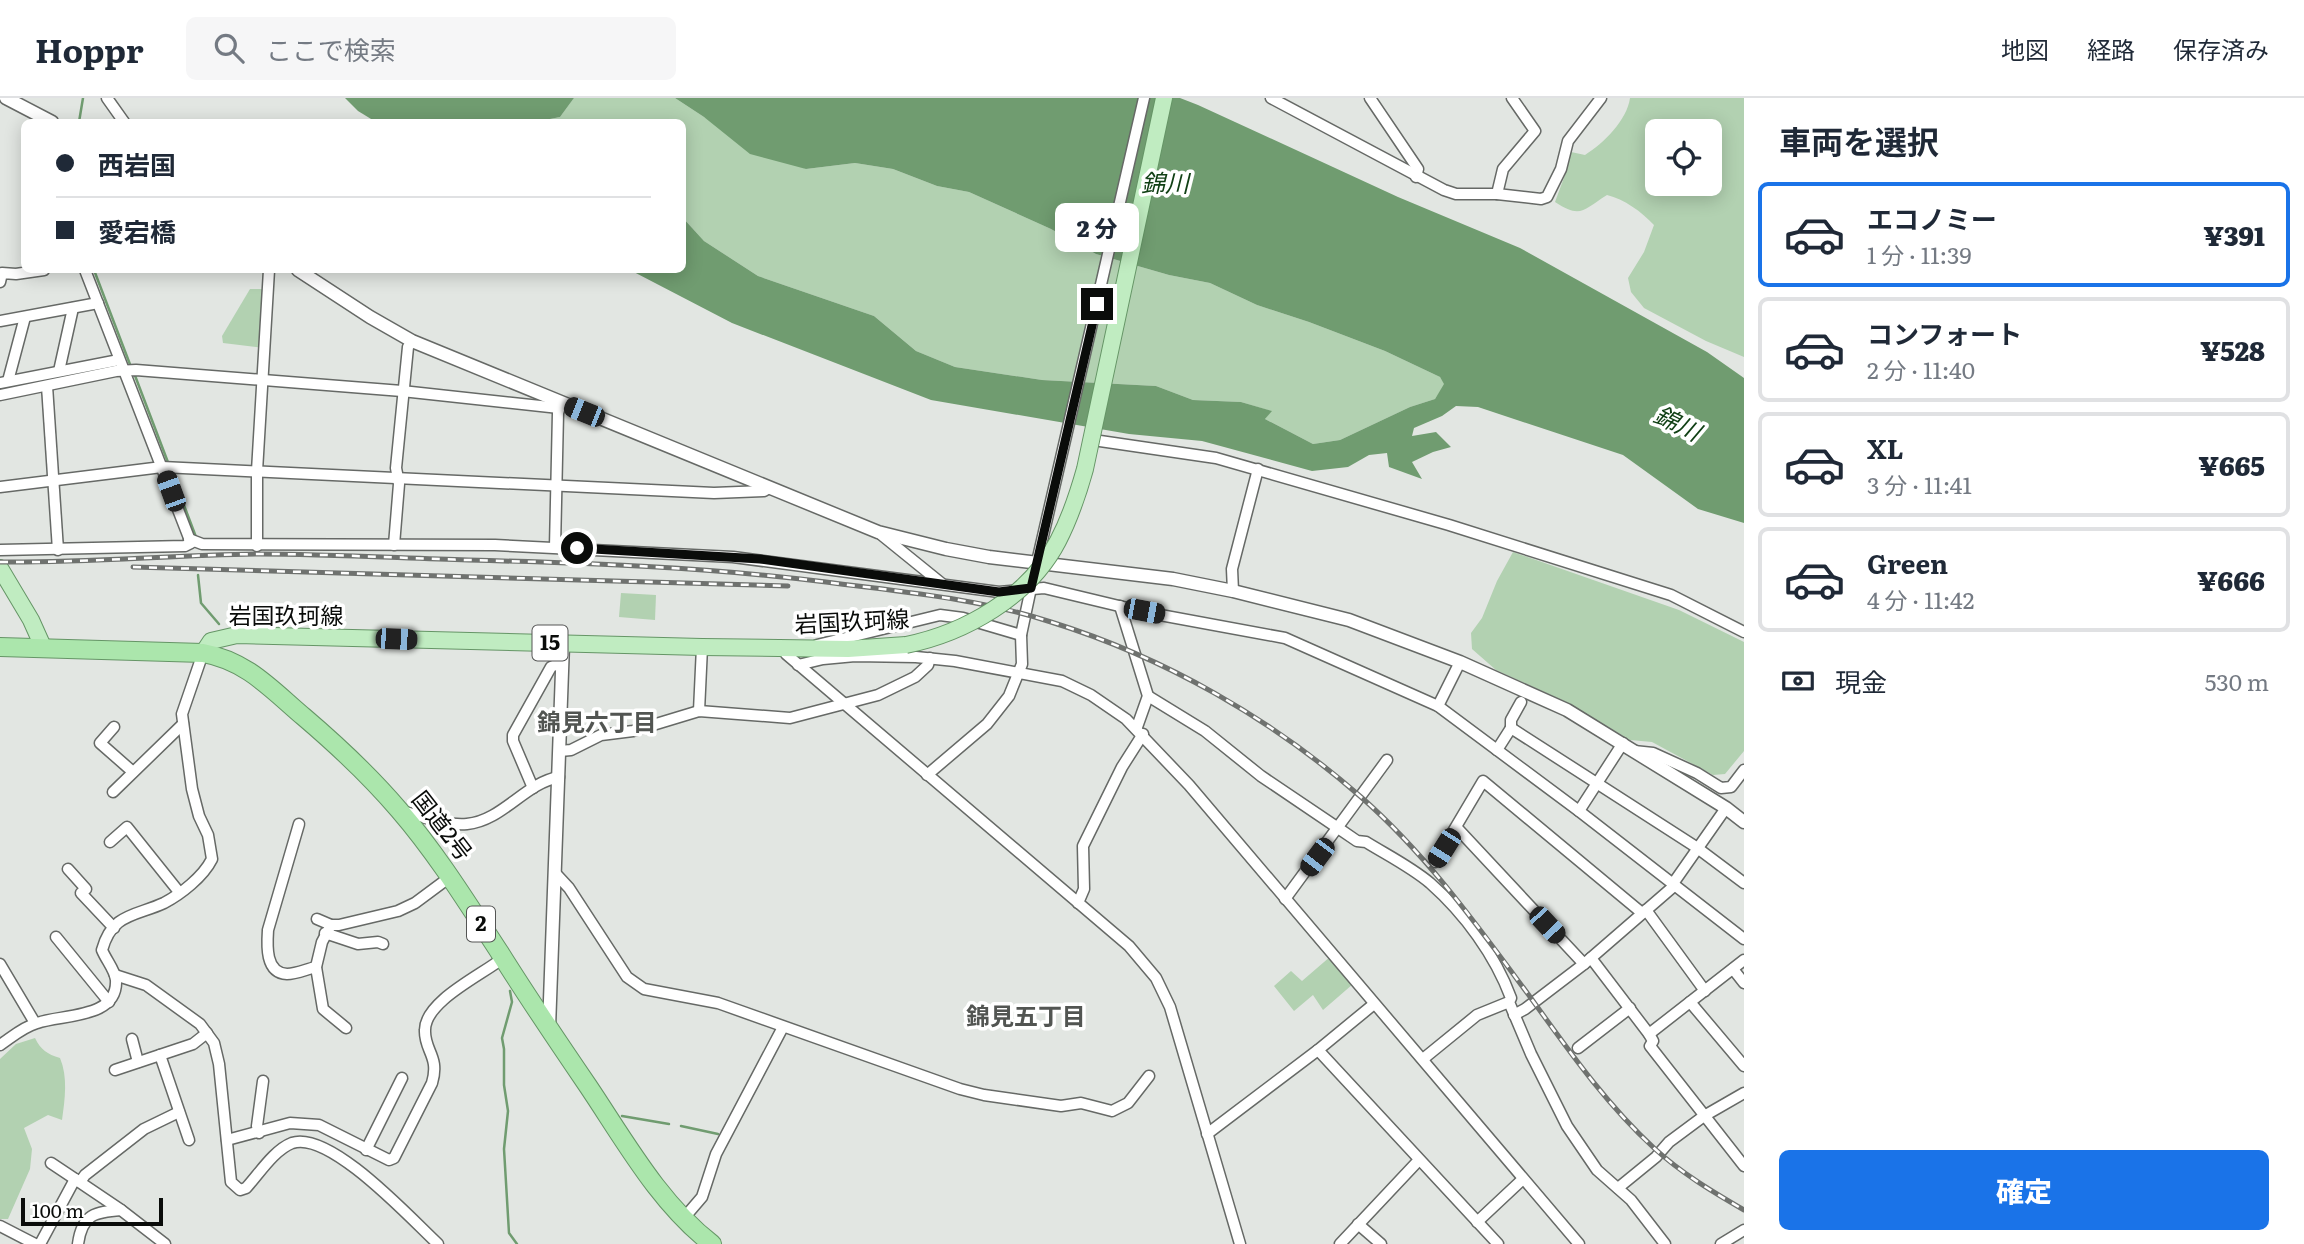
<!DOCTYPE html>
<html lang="ja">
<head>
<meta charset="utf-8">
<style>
  body { margin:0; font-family:Literata,"Noto Sans JP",serif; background:#f6f6f7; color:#1f2937; height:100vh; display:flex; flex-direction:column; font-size:26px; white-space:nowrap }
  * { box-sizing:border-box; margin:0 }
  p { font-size:23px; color:#747a83 }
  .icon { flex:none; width:38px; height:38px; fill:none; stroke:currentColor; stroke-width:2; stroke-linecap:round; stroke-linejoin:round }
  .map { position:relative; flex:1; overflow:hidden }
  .side { display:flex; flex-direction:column; background:#fff; width:560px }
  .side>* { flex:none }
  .guide { position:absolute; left:21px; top:21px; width:665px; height:154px; border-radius:10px; box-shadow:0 4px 18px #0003; display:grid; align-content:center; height:154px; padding:0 35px; background:#fff }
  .buttons { position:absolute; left:1645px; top:21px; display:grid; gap:14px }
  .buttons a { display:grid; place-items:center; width:77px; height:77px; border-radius:10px; background:#fff; box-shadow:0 4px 18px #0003; font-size:35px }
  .scale { position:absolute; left:21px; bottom:18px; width:142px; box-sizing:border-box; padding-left:7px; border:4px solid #0a0c0a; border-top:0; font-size:19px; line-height:24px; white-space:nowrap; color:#0a0c0a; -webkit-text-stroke:5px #fff; paint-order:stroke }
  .end { position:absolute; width:32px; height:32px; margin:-16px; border:9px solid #0a0c0a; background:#fff; box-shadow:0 0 0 4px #fff }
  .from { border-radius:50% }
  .bubble { position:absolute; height:49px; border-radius:10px; background:#fff; box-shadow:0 4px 18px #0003; font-size:23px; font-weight:800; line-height:49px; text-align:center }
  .car { position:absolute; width:21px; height:42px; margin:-21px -10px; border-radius:9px; box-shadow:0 0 5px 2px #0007; background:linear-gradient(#222 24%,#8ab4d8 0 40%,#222 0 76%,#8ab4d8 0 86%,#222 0) }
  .guide b { display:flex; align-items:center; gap:24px; height:66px; font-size:26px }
  .guide b+b { border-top:2px solid #e0e1e3 }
  .guide i { width:18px; height:18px; background:#1f2937 }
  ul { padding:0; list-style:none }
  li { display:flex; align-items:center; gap:21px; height:105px; margin:0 14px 10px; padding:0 21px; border:4px solid #e0e1e3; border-radius:10px }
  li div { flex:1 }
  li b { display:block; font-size:26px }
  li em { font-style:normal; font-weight:800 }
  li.current { border-color:#1a73e8 }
  li>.icon { width:63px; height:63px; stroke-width:1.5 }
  h2 { padding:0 35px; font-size:32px; line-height:84px }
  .pay { display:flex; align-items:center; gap:18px; height:77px; padding:0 35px; font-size:26px }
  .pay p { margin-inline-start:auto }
  .cta { display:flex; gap:14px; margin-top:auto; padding:14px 35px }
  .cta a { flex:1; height:80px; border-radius:10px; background:#1a73e8; color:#fff; font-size:28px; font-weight:800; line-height:80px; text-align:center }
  header { display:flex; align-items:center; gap:42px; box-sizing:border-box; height:98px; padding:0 35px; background:#fff; border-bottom:2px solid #e0e1e3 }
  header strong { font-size:33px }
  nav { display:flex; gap:38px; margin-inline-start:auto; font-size:24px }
  .search { width:490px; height:63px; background:#f6f6f7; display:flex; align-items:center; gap:18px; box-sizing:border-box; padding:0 24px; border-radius:10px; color:#747a83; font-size:26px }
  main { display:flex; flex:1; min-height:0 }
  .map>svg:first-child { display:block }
  .green { fill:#b2d1b1; fill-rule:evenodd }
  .water { fill:#709c70 }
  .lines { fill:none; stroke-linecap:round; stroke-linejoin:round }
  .stream { stroke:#709c70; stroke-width:2.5 }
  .minor-casing { stroke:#666966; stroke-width:13 }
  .tertiary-casing { stroke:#666966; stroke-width:15 }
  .primary-casing { stroke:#659566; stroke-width:18 }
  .trunk-casing { stroke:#659566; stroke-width:20 }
  .minor { stroke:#fff; stroke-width:10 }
  .tertiary { stroke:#fff; stroke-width:12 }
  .primary { stroke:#c0ecc1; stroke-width:16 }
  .trunk { stroke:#abe6ac; stroke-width:18 }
  .rail-casing { stroke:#6f726f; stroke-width:5 }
  .rail { stroke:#fff; stroke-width:2.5; stroke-dasharray:8; stroke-linecap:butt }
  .primary-bridge-casing { stroke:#659566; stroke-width:18; stroke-linecap:butt }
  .primary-bridge { stroke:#c0ecc1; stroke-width:16 }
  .route { stroke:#0a0c0a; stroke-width:9 }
  .labels { text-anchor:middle; stroke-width:7; stroke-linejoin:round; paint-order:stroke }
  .shield { fill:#fff; stroke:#545554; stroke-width:2 }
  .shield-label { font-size:21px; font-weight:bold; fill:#0a0c0a }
  .street-label { font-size:23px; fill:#0a0c0a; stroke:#fff }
  .water-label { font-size:24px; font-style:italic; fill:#114015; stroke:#fff }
  .neighbourhood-label { font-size:24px; font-weight:bold; fill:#525552; stroke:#fff }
</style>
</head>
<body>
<header>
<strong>Hoppr</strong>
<div class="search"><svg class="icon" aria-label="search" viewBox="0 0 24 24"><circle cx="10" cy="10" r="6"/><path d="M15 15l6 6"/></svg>ここで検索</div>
<nav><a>地図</a><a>経路</a><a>保存済み</a></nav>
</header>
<main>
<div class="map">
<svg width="1744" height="1146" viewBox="0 0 1744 1146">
  <rect width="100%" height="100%" fill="#e2e6e2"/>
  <!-- green -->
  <g class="green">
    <path d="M574,0H675L704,19L806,71L855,65L893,71L937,88L969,94L1051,131L1096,156L1169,177L1210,185L1257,207L1309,224L1385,253L1440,279L1445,286L1435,301L1410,309L1340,342L1313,346L1265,321L1271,313L1241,304L1193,302L1156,288L1042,282L955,269L916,253L874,218L758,178L704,143L683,120L682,24H535L560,19Z"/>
    <path d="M1630,0H1744V259L1706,243L1644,210L1631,194L1628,180L1644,154L1654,127C1642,114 1624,101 1607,97C1583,112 1581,121 1555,104L1565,77L1567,60L1571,54L1585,57C1604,45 1627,22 1630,0ZM1657,33H1710V86H1657Z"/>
    <path d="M250,191H268L264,250L223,245L222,238Z"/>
    <path d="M1513,454L1679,512L1744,544V653L1725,676L1713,677L1652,644L1630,642L1566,604L1496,572L1472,551L1471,535L1482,520L1497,483Z"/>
    <path d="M621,495L656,497L655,522L619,519Z"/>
    <path d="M1331,858L1353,886L1323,912L1313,897L1294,913L1274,888L1291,873L1302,883Z"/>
    <path d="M35,940C41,952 47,956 60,960C68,979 65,1001 62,1022L48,1017L24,1030L32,1051L30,1071L8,1121H0V961L16,946Z"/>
  </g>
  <!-- water -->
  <g class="water">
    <path d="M345,0H574L560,19L535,24H376L358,13Z"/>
    <path d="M675,0H1180L1198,7L1398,99L1520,150L1707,254L1744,280V425L1698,411L1623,357L1478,309L1456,308L1442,318L1414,330L1412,338L1436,334L1451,349L1433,354L1412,364L1422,381L1389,369L1387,355L1369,357L1348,369L1312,373L1202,343L1129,336L931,302L732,225L630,172H682L683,120L704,143L758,178L874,218L916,253L955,269L1042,282L1156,288L1193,302L1241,304L1272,313L1265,321L1313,346L1340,342L1410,309L1435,301L1444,286L1440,279L1385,253L1309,224L1257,207L1210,185L1169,177L1096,156L1051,131L969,94L937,88L893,71L855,65L806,71L750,56L704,19Z"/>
  </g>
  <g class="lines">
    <!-- stream -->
    <g class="stream">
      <path d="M79,24L83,0"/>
      <path d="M94,172L131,269"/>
      <path d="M134,275L169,367"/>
      <path d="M171,373L196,439"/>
      <path d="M198,477L201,505L219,526"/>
      <path d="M510,893L512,904L502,940L504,951V987L508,1013L504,1051L509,1135L517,1146"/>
      <path d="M622,1018L669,1026"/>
      <path d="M681,1028L718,1036"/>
    </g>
    <defs>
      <g id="minor">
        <path d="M107,0L124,24"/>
        <path d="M1271,0L1444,92L1456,96H1497L1541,101L1547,99L1561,71L1568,43L1601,0"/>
        <path d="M1370,0L1418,71L1416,79"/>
        <path d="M1497,96L1503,71L1535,33L1512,0"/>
        <path d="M0,184L2,175L16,176L44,172"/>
        <path d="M0,223L98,205"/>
        <path d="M59,273L73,210"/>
        <path d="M8,283L25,219"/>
        <path d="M0,285L119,262"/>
        <path d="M47,288L58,452"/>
        <path d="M0,297L116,273L136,272L402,293L559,310"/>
        <path d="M1100,343L1216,360L1449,427L1671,497L1744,534"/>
        <path d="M0,389L162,369L714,395L764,393L769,390"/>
        <path d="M878,434L941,485"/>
        <path d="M189,441L202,446L495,447L733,459L999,494L1044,490L1144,514L1285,540L1438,608L1579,713L1744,841"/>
        <path d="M394,447L399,386L396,370L408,249L412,243"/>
        <path d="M257,448V373L269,172"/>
        <path d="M555,449L558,315L561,306"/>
        <path d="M0,452L185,448L191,445L85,172"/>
        <path d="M1233,493L1232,471L1258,371"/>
        <path d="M1120,508L1148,598L1137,629"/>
        <path d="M817,547L940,517L963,520L1021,537"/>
        <path d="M785,550L786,556L1129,848L1156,880L1170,909L1240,1146"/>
        <path d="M798,567L823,561L855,558L916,559L955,563L1062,583L1091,597L1126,621L1189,687L1579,1146"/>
        <path d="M1148,598L1205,633L1261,678L1338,730L1357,743L1366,744C1387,757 1411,769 1430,785C1465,816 1495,857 1511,900L1509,904L1531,956L1567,1028L1597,1072L1631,1102L1665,1146"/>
        <path d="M1438,608L1460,564"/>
        <path d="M699,613L702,549"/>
        <path d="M114,629L100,645L133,674"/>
        <path d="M1511,630V622L1521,604"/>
        <path d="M1497,652L1511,630L1696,749L1744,785"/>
        <path d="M560,653L571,652L601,637L633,633L699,613L790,620L878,597L915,579L928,567L930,560"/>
        <path d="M1634,653L1653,655L1697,675L1721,690L1731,689L1744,672"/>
        <path d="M927,677L987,626L1009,598L1022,566L1021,537L1031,490L1144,0"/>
        <path d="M533,690L513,643V637L551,569L562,564"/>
        <path d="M113,694L183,626"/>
        <path d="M402,713C422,718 446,728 467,726C502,723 525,685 559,679"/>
        <path d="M1579,713L1623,645"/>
        <path d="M299,726L268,832C267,847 265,875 287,876C296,876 307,871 316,869"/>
        <path d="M1457,730L1584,866"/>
        <path d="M110,744L127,729L179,794"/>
        <path d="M1435,764L1483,683L1642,815"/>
        <path d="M68,771L86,791L81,795L114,830"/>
        <path d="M556,776L569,790L627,879L644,891L718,905L960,991L984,997L1061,1008L1081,1005L1112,1013L1128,1005L1149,978"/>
        <path d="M1672,787L1726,710"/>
        <path d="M1285,801L1387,662"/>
        <path d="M1078,805L1084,791L1083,748L1122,669L1143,636"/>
        <path d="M1646,812L1705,893"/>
        <path d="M317,821L331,827H339L398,813L415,805L450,779"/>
        <path d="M331,827L322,844L316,869L323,911L346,930"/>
        <path d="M325,835L358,846L378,844L383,846"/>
        <path d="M56,839L109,904"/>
        <path d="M1591,860L1649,936L1653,943L1650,948L1744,1068"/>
        <path d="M0,866L35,925"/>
        <path d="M1733,871L1744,885"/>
        <path d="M115,877L146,887L200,926L214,945L219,966L231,1084L240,1092L246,1090C259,1076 274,1052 292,1045C330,1032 411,1121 438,1146"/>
        <path d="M1690,904L1744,968"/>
        <path d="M1514,917L1525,911L1584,866L1674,788"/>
        <path d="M1649,936L1744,862"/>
        <path d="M132,941L138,964"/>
        <path d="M0,947C12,939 23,929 37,925C63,916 118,921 116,882C115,872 106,862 102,852C112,815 136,818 164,805C181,796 203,779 212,761L208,737L199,718L192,691L182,616L203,555"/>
        <path d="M1578,950L1630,910"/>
        <path d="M1318,952L1498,1146"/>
        <path d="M160,957L189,1042"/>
        <path d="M1423,961L1477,917L1509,904"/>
        <path d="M115,972L193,946L207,935"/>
        <path d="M259,1035L257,1028L263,983"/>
        <path d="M1207,1036L1318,952L1374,906"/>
        <path d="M227,1042L290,1025L319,1027L389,1062L394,1060L432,985C440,958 424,953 425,932C425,903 482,877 503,860"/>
        <path d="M366,1052L402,980"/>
        <path d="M51,1065L75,1081"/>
        <path d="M80,1084L85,1077L144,1031L179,1014"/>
        <path d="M1618,1090L1656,1059L1669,1044L1704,1018L1744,995"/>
        <path d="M684,1120L702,1099L716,1056L783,929"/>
        <path d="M1477,1124L1523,1081"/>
        <path d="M1358,1126L1381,1146"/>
        <path d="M0,1128L35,1146"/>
        <path d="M40,1146L75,1081L121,1112L165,1146"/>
        <path d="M78,1146C82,1116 95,1114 121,1112"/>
        <path d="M1340,1146L1419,1062"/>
        <path d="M1721,1146L1744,1132"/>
      </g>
      <g id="tertiary">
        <path d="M6,0L52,24"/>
        <path d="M298,172L370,219L412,243L878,434L946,451L989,459L1173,481L1233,493L1349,522L1460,564L1567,612L1726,710L1744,724"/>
        <path d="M549,930L563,546"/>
      </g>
      <g id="primary">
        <path d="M0,470L31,522L44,551"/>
        <path d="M203,555L211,543L237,537L702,549L848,551L906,547"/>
      </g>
      <path id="trunk" d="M0,549L203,555C247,563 271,591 304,619C338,648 370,678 399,712C437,756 468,806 500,855C528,900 558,944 588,988C625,1043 659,1105 712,1146"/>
    </defs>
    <!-- minor casing -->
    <use href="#minor" class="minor-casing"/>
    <!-- tertiary casing -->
    <use href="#tertiary" class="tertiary-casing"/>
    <!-- primary casing -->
    <use href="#primary" class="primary-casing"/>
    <!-- trunk casing -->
    <use href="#trunk" class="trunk-casing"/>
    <!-- minor -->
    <use href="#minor" class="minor"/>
    <!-- tertiary -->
    <use href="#tertiary" class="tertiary"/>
    <!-- primary -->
    <use href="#primary" class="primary"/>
    <!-- trunk -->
    <use href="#trunk" class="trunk"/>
    <defs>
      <g id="rail">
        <path d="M0,464C86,465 172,457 259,456C328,456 398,460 468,462C588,465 707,469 826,484C902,494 977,500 1051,524C1164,559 1272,621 1361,699C1426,756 1477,827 1528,896C1567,950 1605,1005 1654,1050C1681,1075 1713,1094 1744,1112"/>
        <path d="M133,469L788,488"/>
      </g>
    </defs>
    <!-- rail casing -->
    <use href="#rail" class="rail-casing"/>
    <!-- rail -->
    <use href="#rail" class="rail"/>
    <defs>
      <path id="primary-bridge" d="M906,547C965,535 1029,499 1058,443C1070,420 1078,396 1085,371L1164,0"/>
    </defs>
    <!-- primary-bridge casing -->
    <use href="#primary-bridge" class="primary-bridge-casing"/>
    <!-- primary-bridge -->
    <use href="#primary-bridge" class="primary-bridge"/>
  </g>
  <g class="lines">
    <!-- route -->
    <path class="route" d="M577,450L760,461L999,494L1031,490L1097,206"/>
  </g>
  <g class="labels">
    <!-- shield labels -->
    <g class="shield">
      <rect x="532.5" y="527.5" width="35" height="35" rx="5"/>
      <rect x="467" y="808.5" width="28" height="35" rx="5"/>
    </g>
    <g class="shield-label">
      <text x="550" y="552">15</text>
      <text x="481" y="833">2</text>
    </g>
    <!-- street labels -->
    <g class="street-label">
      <text x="286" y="526">岩国玖珂線</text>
      <text transform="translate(852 524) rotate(-3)" y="8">岩国玖珂線</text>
      <text transform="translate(442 728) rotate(52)" y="8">国道2号</text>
    </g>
    <!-- water labels -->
    <g class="water-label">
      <text x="1165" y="94">錦川</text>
      <text transform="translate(1677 326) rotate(26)" y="8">錦川</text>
    </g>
    <!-- neighbourhood labels -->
    <g class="neighbourhood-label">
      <text x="597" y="633">錦見六丁目</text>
      <text x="1026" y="927">錦見五丁目</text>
    </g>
  </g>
</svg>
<div class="buttons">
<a><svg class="icon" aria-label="locate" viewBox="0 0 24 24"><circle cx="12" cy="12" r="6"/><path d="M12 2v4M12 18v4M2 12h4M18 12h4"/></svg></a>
</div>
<div class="scale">100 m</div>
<i class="end from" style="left:577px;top:450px"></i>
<i class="end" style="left:1097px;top:206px"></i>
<div class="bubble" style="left:1055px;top:105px;width:84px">2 分</div>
<i class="car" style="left:584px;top:314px;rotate:292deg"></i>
<i class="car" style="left:171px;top:393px;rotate:340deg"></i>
<i class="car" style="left:1144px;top:513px;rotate:101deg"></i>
<i class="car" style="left:396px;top:541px;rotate:92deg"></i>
<i class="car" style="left:1444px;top:750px;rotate:212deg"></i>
<i class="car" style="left:1317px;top:759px;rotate:217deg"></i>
<i class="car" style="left:1547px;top:827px;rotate:137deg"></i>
<div class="guide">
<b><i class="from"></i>西岩国</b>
<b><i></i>愛宕橋</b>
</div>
</div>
<section class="side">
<h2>車両を選択</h2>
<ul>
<li class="current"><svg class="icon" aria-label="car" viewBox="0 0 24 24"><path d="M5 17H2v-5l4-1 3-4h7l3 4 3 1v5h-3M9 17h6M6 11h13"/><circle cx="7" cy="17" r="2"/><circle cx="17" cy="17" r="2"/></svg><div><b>エコノミー</b><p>1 分 · 11:39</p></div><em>¥391</em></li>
<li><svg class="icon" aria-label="car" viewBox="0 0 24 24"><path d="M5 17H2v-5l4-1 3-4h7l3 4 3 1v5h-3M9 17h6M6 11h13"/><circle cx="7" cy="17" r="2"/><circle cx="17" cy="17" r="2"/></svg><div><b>コンフォート</b><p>2 分 · 11:40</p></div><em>¥528</em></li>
<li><svg class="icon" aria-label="car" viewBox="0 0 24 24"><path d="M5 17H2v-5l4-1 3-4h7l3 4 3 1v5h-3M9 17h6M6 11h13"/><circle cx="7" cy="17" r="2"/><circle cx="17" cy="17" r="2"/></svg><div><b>XL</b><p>3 分 · 11:41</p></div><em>¥665</em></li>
<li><svg class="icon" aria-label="car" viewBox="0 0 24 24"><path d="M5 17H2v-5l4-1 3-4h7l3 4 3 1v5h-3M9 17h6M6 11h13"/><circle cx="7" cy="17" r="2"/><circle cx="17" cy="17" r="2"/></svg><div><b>Green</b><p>4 分 · 11:42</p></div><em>¥666</em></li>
</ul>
<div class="pay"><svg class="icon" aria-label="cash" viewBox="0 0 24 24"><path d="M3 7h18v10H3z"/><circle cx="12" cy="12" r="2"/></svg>現金<p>530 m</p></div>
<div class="cta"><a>確定</a></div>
</section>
</main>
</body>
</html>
